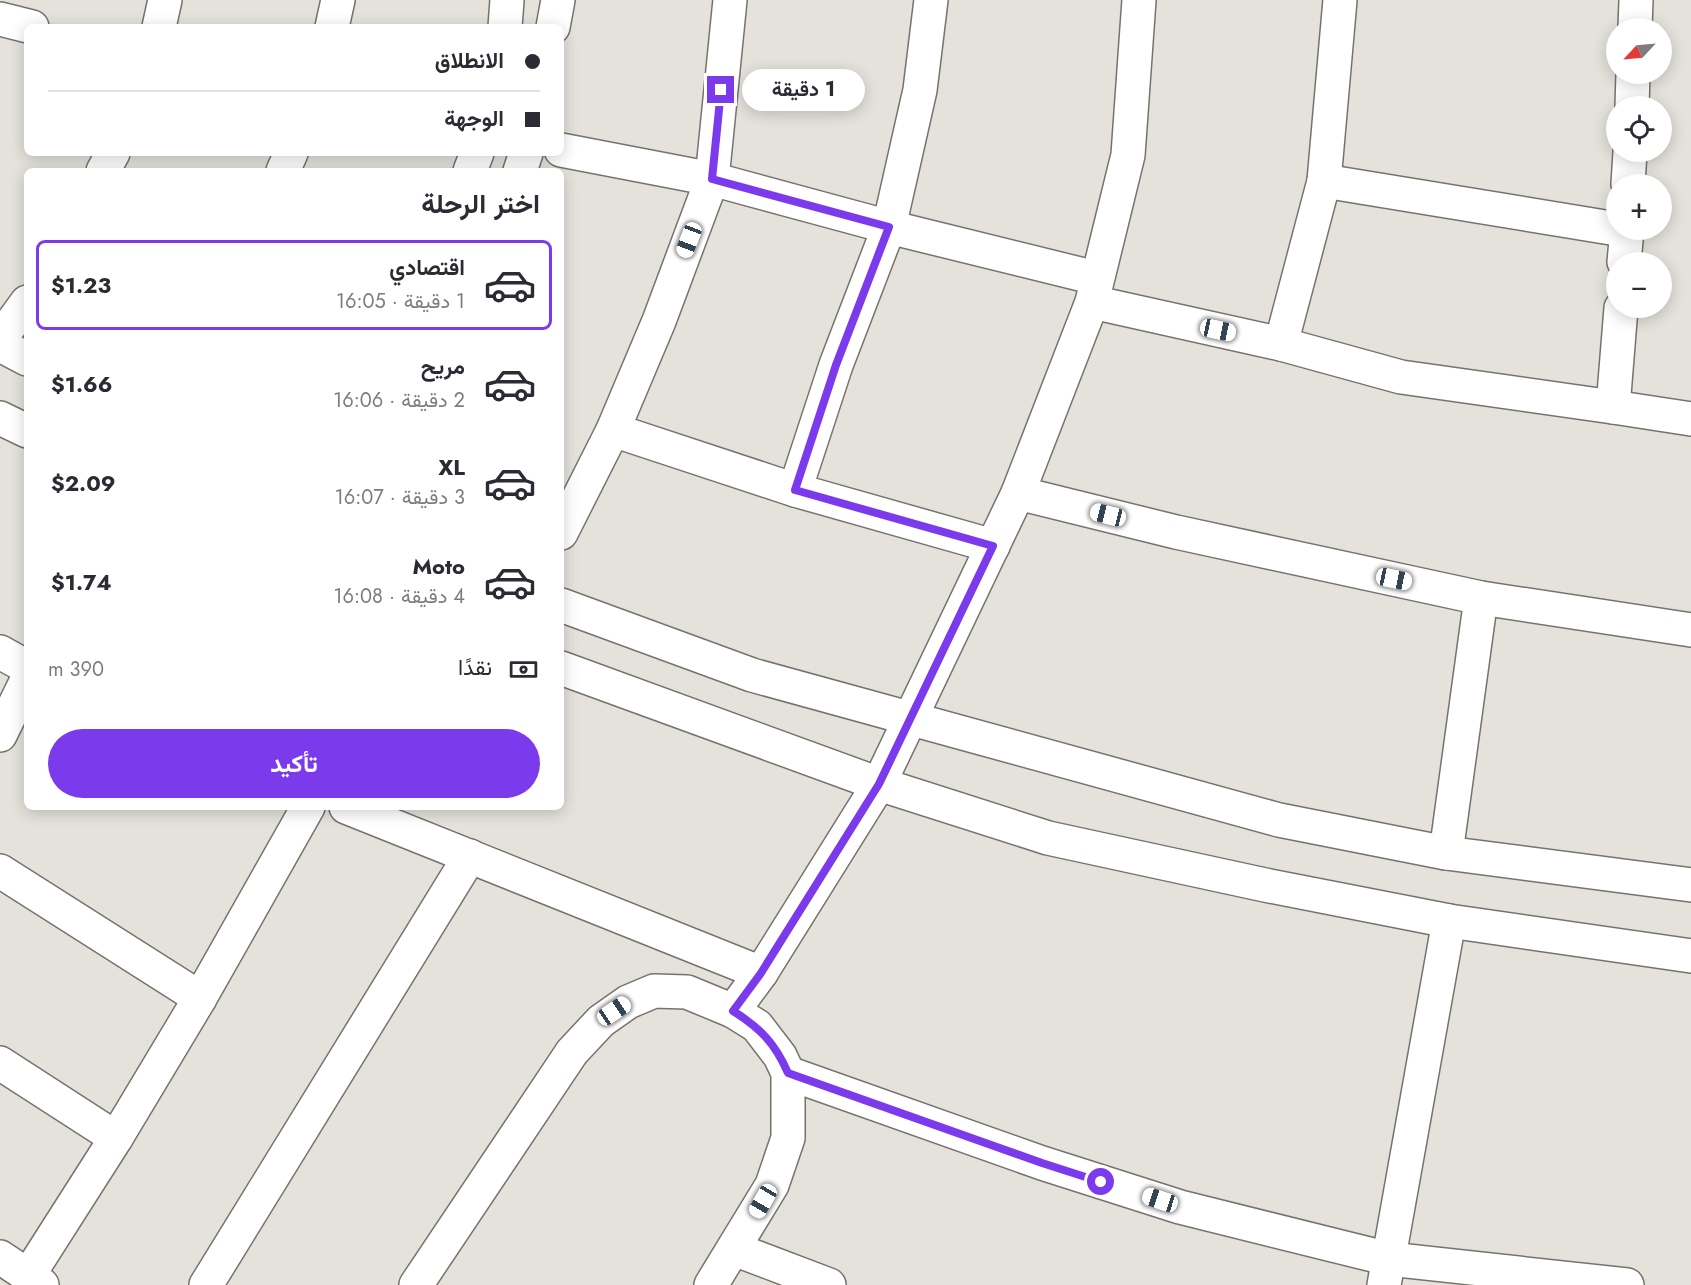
<!DOCTYPE html>
<html lang="ar">
<head>
<meta charset="utf-8">
<style>
  body { margin:0; font-family:Jost,Vazirmatn,sans-serif; background:#f2f2f3; color:#2b2b33; direction:rtl; height:100vh; display:flex; flex-direction:column; font-size:22px; white-space:nowrap }
  * { box-sizing:border-box; margin:0 }
  p { font-size:20px; color:#7c7c81 }
  .icon { flex:none; width:33px; height:33px; fill:none; stroke:currentColor; stroke-width:2; stroke-linecap:round; stroke-linejoin:round }
  .map { position:relative; flex:1; overflow:hidden; direction:ltr }
  .panel { position:absolute; left:24px; top:168px; width:540px; height:642px; display:flex; flex-direction:column; background:#fff; border-radius:9px; box-shadow:0 3px 15px #0003; direction:rtl }
  .panel>* { flex:none }
  .hud { position:absolute; left:24px; top:24px; width:540px; height:132px; border-radius:9px; box-shadow:0 3px 15px #0003; direction:rtl; display:grid; align-content:center; height:132px; padding:0 24px; background:#fff }
  .needle { width:39px; rotate:244deg }
  .controls { position:absolute; left:1606px; top:18px; display:grid; gap:12px }
  .controls a { display:grid; place-items:center; width:66px; height:66px; border-radius:50%; background:#fff; box-shadow:0 3px 15px #0003; font-size:30px }
  .end { position:absolute; width:27px; height:27px; margin:-14px; border:8px solid #7c3aed; background:#fff; box-shadow:0 0 0 3px #fff }
  .from { border-radius:50% }
  .bubble { position:absolute; height:42px; border-radius:21px; background:#fff; box-shadow:0 3px 15px #0003; font-size:20px; font-weight:700; line-height:42px; text-align:center; direction:rtl }
  .car { position:absolute; width:18px; height:36px; margin:-18px -9px; border-radius:8px; box-shadow:0 0 4px 2px #0007; background:linear-gradient(#fff 24%,#345 0 40%,#fff 0 76%,#345 0 86%,#fff 0) }
  .hud b { display:flex; align-items:center; gap:21px; height:57px; font-size:22px }
  .hud b+b { border-top:2px solid #e1e1e2 }
  .hud i { width:15px; height:15px; background:#2b2b33 }
  ul { padding:0; list-style:none }
  li { display:flex; align-items:center; gap:18px; height:90px; margin:0 12px 9px; padding:0 12px; border:3px solid transparent; border-radius:9px }
  li div { flex:1 }
  li b { display:block; font-size:22px }
  li em { font-style:normal; font-weight:700 }
  li.current { border-color:#7c3aed }
  li>.icon { width:54px; height:54px; stroke-width:1.5 }
  h2 { padding:0 24px; font-size:27px; line-height:72px }
  .pay { display:flex; align-items:center; gap:15px; height:66px; padding:0 24px; font-size:22px }
  .pay p { margin-inline-start:auto }
  .button { display:flex; gap:12px; margin-top:auto; padding:12px 24px }
  .button a { flex:1; height:69px; border-radius:36px; background:#7c3aed; color:#fff; font-size:24px; font-weight:700; line-height:69px; text-align:center }
  .map>svg:first-child { display:block }
  .lines { fill:none; stroke-linecap:round; stroke-linejoin:round }
  .minor-casing { stroke:#75736d; stroke-width:36 }
  .tertiary-casing { stroke:#75736d; stroke-width:36 }
  .minor { stroke:#fff; stroke-width:33 }
  .tertiary { stroke:#fff; stroke-width:33 }
  .route { stroke:#7c3aed; stroke-width:8 }
</style>
</head>
<body>
<div class="map">
<svg width="1691" height="1285" viewBox="0 0 1691 1285">
  <rect width="100%" height="100%" fill="#e4e2db"/>
  <g class="lines">
    <defs>
      <g id="minor">
        <path d="M0,19L32,27"/>
        <path d="M159,27L165,0"/>
        <path d="M332,27L338,0"/>
        <path d="M505,27L507,0"/>
        <path d="M553,27L558,0"/>
        <path d="M1635,28L1636,0"/>
        <path d="M1632,106L1633,74"/>
        <path d="M561,150L712,179L889,227L1096,278"/>
        <path d="M103,171L113,153"/>
        <path d="M283,171L291,153"/>
        <path d="M470,171L477,153"/>
        <path d="M520,171L526,153"/>
        <path d="M1324,181L1617,229"/>
        <path d="M1628,184L1630,152"/>
        <path d="M1624,262L1627,230"/>
        <path d="M1092,302L1281,344L1401,377L1613,407L1691,419"/>
        <path d="M0,339L27,302"/>
        <path d="M1281,344L1324,181L1340,0"/>
        <path d="M1613,407L1621,308"/>
        <path d="M613,430L795,490L993,546"/>
        <path d="M795,490L836,365L889,227L920,90L931,0"/>
        <path d="M1018,493L1176,532L1481,598L1691,630"/>
        <path d="M561,533L613,430L659,321L712,179L730,0"/>
        <path d="M0,652L27,667"/>
        <path d="M0,735L27,680"/>
        <path d="M346,807L761,973"/>
        <path d="M1446,853L1481,598"/>
        <path d="M0,871L200,998"/>
        <path d="M733,1011L761,973L879,784L1018,493L1092,302L1128,155L1139,0"/>
        <path d="M0,1063L116,1138"/>
        <path d="M788,1073L1042,1163L1180,1207L1389,1259L1627,1285"/>
        <path d="M734,1249L829,1285"/>
        <path d="M0,1257L42,1285"/>
        <path d="M28,1276L116,1138L200,998L308,807"/>
        <path d="M206,1285L470,856"/>
        <path d="M416,1285L572,1052L601,1021L628,1002L654,991L687,992L733,1011L757,1026L780,1056L788,1073V1138L772,1185L711,1285"/>
        <path d="M1384,1285L1449,921"/>
      </g>
      <g id="tertiary">
        <path d="M0,345L27,359"/>
        <path d="M0,418L27,431"/>
        <path d="M561,605L752,675L1279,820L1446,853L1691,885"/>
        <path d="M561,668L879,784L1048,838L1265,885L1449,921L1691,956"/>
      </g>
    </defs>
    <!-- minor casing -->
    <use href="#minor" class="minor-casing"/>
    <!-- tertiary casing -->
    <use href="#tertiary" class="tertiary-casing"/>
    <!-- minor -->
    <use href="#minor" class="minor"/>
    <!-- tertiary -->
    <use href="#tertiary" class="tertiary"/>
  </g>
  <g class="lines">
    <!-- route -->
    <path class="route" d="M721,90L712,179L889,227L836,365L795,490L993,546L879,784L761,973L733,1011C760,1028 775,1043 788,1073L1042,1163L1101,1182"/>
  </g>
</svg>
<div class="controls">
<a><svg class="needle" viewBox="-14 -14 28 28"><path d="M0-13l5 13h-10z" fill="#e53935"/><path d="M0 13l5-13h-10z" fill="#7c7c81"/></svg></a>
<a><svg class="icon" aria-label="locate" viewBox="0 0 24 24"><circle cx="12" cy="12" r="6"/><path d="M12 2v4M12 18v4M2 12h4M18 12h4"/></svg></a>
<a>+</a>
<a>−</a>
</div>
<i class="end from" style="left:1101px;top:1182px"></i>
<i class="end" style="left:721px;top:90px"></i>
<div class="bubble" style="left:742px;top:69px;width:123px">1 دقيقة</div>
<i class="car" style="left:689px;top:240px;rotate:201deg"></i>
<i class="car" style="left:1218px;top:330px;rotate:102deg"></i>
<i class="car" style="left:1108px;top:515px;rotate:284deg"></i>
<i class="car" style="left:1394px;top:579px;rotate:102deg"></i>
<i class="car" style="left:614px;top:1011px;rotate:56deg"></i>
<i class="car" style="left:1160px;top:1200px;rotate:288deg"></i>
<i class="car" style="left:763px;top:1201px;rotate:210deg"></i>
<div class="hud">
<b><i class="from"></i>الانطلاق</b>
<b><i></i>الوجهة</b>
</div>
<section class="panel">
<h2>اختر الرحلة</h2>
<ul>
<li class="current"><svg class="icon" aria-label="car" viewBox="0 0 24 24"><path d="M5 17H2v-5l4-1 3-4h7l3 4 3 1v5h-3M9 17h6M6 11h13"/><circle cx="7" cy="17" r="2"/><circle cx="17" cy="17" r="2"/></svg><div><b>اقتصادي</b><p>1 دقيقة · 16:05</p></div><em>$1.23</em></li>
<li><svg class="icon" aria-label="car" viewBox="0 0 24 24"><path d="M5 17H2v-5l4-1 3-4h7l3 4 3 1v5h-3M9 17h6M6 11h13"/><circle cx="7" cy="17" r="2"/><circle cx="17" cy="17" r="2"/></svg><div><b>مريح</b><p>2 دقيقة · 16:06</p></div><em>$1.66</em></li>
<li><svg class="icon" aria-label="car" viewBox="0 0 24 24"><path d="M5 17H2v-5l4-1 3-4h7l3 4 3 1v5h-3M9 17h6M6 11h13"/><circle cx="7" cy="17" r="2"/><circle cx="17" cy="17" r="2"/></svg><div><b>XL</b><p>3 دقيقة · 16:07</p></div><em>$2.09</em></li>
<li><svg class="icon" aria-label="car" viewBox="0 0 24 24"><path d="M5 17H2v-5l4-1 3-4h7l3 4 3 1v5h-3M9 17h6M6 11h13"/><circle cx="7" cy="17" r="2"/><circle cx="17" cy="17" r="2"/></svg><div><b>Moto</b><p>4 دقيقة · 16:08</p></div><em>$1.74</em></li>
</ul>
<div class="pay"><svg class="icon" aria-label="cash" viewBox="0 0 24 24"><path d="M3 7h18v10H3z"/><circle cx="12" cy="12" r="2"/></svg>نقدًا<p>390 m</p></div>
<div class="button"><a>تأكيد</a></div>
</section>
</div>
</body>
</html>
